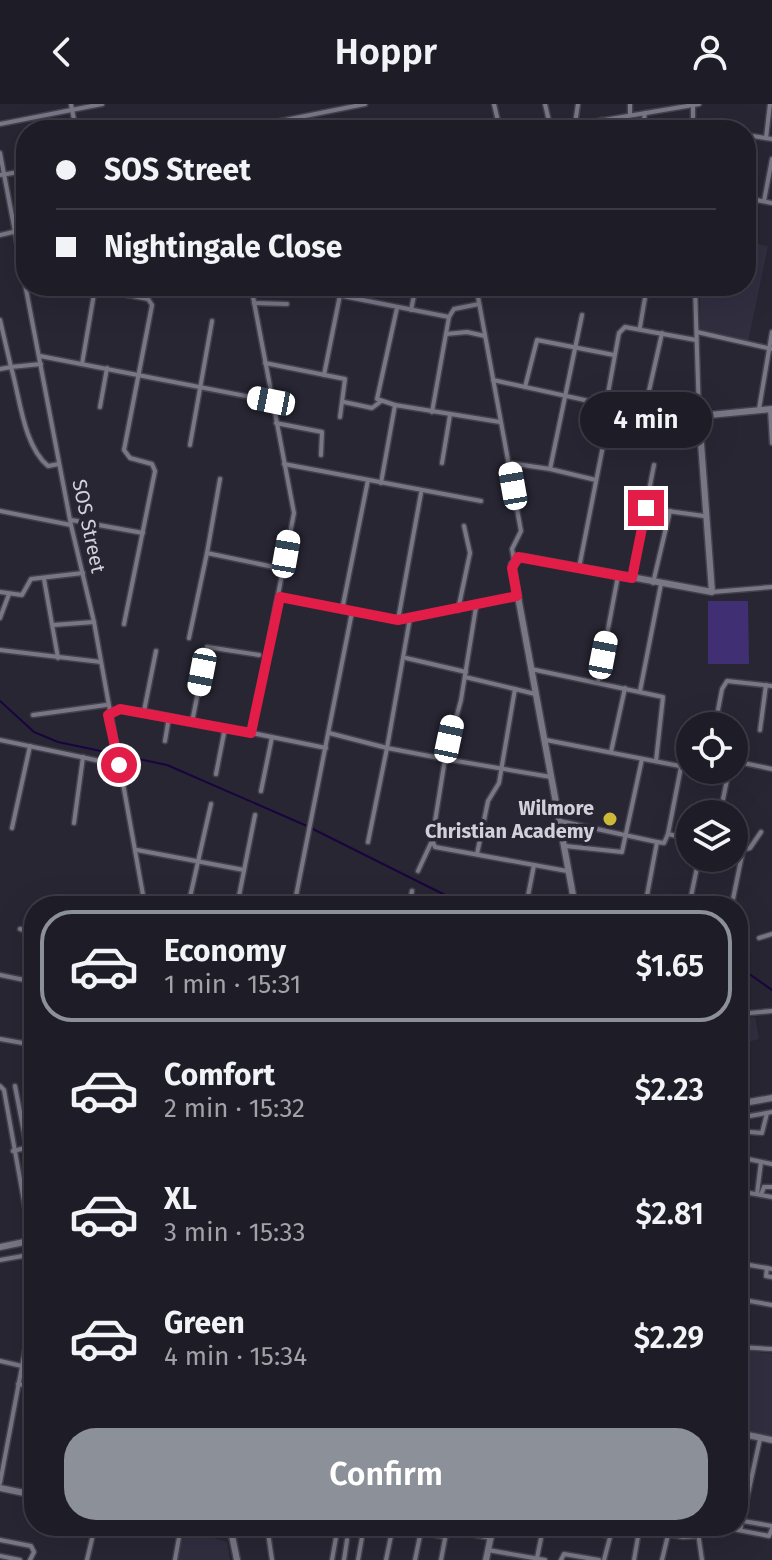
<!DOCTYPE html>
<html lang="en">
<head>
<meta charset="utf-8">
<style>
  body { margin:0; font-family:"Fira Sans",sans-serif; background:#26252e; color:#f1f3f6; height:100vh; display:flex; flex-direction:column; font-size:30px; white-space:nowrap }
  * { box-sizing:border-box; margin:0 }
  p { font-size:26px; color:#a1a1a7 }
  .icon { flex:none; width:44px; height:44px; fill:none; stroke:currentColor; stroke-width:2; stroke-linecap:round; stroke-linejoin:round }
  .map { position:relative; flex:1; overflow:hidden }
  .details { position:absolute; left:24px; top:792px; width:724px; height:640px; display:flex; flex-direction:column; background:#1e1c26; border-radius:32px; box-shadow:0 8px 32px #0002,0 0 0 2px #3c3a43 }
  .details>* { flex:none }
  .top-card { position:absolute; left:16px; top:16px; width:740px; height:176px; border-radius:32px; box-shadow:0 8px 32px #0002,0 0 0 2px #3c3a43; display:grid; align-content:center; height:176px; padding:0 40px; background:#1e1c26 }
  .buttons { position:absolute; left:676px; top:608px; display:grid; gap:16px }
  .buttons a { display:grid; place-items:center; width:72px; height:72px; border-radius:50%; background:#1e1c26; box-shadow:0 8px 32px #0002,0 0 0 2px #3c3a43; font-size:40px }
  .end { position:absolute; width:36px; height:36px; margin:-18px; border:10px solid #e11d48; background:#fff; box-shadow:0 0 0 4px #fff }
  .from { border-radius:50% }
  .bubble { position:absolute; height:56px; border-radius:28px; background:#1e1c26; box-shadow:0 8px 32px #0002,0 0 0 2px #3c3a43; font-size:26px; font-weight:600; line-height:56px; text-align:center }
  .car { position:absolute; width:24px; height:48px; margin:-24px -12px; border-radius:10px; box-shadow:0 0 6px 2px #0007; background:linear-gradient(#fff 24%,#345 0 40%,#fff 0 76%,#345 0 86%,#fff 0) }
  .top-card b { display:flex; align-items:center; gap:28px; height:76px; font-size:30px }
  .top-card b+b { border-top:2px solid #3c3a43 }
  .top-card i { width:20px; height:20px; background:#f1f3f6 }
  ul { padding:14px 0 0; list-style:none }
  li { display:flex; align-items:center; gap:24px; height:112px; margin:0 16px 12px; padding:0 24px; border:4px solid transparent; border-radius:32px }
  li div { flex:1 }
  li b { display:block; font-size:30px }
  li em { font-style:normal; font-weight:600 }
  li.selected { border-color:#8c9099 }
  li>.icon { width:72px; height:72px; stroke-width:1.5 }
  .action { display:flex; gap:16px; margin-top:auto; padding:16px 40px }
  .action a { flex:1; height:92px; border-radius:32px; background:#8c9099; color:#fff; font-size:32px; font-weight:600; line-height:92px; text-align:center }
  header { display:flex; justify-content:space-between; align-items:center; height:104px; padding:0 40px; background:#1e1c26; font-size:36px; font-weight:600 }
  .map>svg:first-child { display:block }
  .built { fill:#312e40 }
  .green { fill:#412f74 }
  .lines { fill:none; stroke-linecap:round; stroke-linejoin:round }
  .stream { stroke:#1a043f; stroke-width:2 }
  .street-casing { stroke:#43414c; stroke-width:7 }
  .secondary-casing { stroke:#43414c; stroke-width:9 }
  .street { stroke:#797786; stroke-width:4 }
  .secondary { stroke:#797786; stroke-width:6 }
  .route { stroke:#e11d48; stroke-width:10 }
  .poi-dot { fill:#cdb938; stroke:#282633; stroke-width:3 }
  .labels { text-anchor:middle; stroke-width:7; stroke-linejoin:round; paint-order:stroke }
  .street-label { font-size:20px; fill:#d2d1d9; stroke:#282633 }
  .poi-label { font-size:20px; font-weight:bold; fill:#d2d1d9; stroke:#282633; text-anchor:end }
</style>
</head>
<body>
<header><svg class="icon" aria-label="back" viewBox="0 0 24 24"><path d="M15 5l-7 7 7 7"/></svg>Hoppr<svg class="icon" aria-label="person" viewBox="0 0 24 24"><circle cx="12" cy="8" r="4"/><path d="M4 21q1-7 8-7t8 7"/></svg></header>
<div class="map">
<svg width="772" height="1456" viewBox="0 0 772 1456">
  <rect width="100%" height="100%" fill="#282633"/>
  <!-- built -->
  <g class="built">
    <path d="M746,138L768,142L748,238L700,229V182H746Z"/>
    <path d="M755,913L759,935L738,941V916Z"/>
    <path d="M738,1245L772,1250V1332L738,1326Z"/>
    <path d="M183,1425L227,1438L230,1456H176Z"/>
  </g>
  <!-- green -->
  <path class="green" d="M708,497H748L749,560H708Z"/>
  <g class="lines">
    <!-- stream -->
    <g class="stream">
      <path d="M0,597L34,628L58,638L167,661L307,722L467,802"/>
      <path d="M738,862L772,886"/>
    </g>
    <defs>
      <g id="street">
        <path d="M71,0L76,26"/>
        <path d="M494,0L500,26"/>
        <path d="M545,0L551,26"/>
        <path d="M630,0V10"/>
        <path d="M0,20L102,0"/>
        <path d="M575,20L578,0"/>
        <path d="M693,21L718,26"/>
        <path d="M235,26L365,0"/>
        <path d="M545,26L699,0"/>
        <path d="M600,26L602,16"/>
        <path d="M642,26L645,9"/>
        <path d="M693,26V1"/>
        <path d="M746,31L772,35"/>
        <path d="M766,34L770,0"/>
        <path d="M0,49L71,421L94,518L145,802"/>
        <path d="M0,71L26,67"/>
        <path d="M746,94L772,99"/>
        <path d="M764,97L772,55"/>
        <path d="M746,126L753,95"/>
        <path d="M0,131L26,125"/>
        <path d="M80,182L148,195L152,201L124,346L130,354L152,360L155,367L124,520"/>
        <path d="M292,182L449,213"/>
        <path d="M476,182L521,427L512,445L514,456"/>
        <path d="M695,182L699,311"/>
        <path d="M347,192L351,182"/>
        <path d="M254,199L287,200"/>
        <path d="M411,206L416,182"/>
        <path d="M0,216L11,263L0,265"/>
        <path d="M640,223L647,182"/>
        <path d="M697,228L772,245"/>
        <path d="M446,230L467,228L485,232"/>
        <path d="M40,252L271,297"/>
        <path d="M265,259L345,275L340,313"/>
        <path d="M41,260L11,263C20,293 23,341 48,362L59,360"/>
        <path d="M82,260L95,184"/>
        <path d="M324,271L340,191"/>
        <path d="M493,276L644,309L647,319L700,330"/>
        <path d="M525,283L537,236L614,251"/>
        <path d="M344,298L372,304L380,298"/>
        <path d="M606,300L619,229L625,223L696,236"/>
        <path d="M395,301L377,295L397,204"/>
        <path d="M100,303L107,264"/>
        <path d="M759,305L772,228"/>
        <path d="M770,305L772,339"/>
        <path d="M432,308L449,213L454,205L479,200"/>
        <path d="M644,309L662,229"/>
        <path d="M276,319L322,328L321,351"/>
        <path d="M190,341L212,217"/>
        <path d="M442,359L450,311"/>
        <path d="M509,359L550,365L582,211"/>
        <path d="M284,360L481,397"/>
        <path d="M550,365L596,376"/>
        <path d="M381,379L395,301L500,318"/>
        <path d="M646,404L704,412"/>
        <path d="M0,407L71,421"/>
        <path d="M71,416L143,429"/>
        <path d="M207,449L220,375"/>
        <path d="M579,464L611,301"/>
        <path d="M632,472L654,361"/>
        <path d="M44,475L58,554"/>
        <path d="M653,479L670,407"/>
        <path d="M0,488L22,491L31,475L83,469"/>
        <path d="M712,488L772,483"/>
        <path d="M280,493L398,516L517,492"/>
        <path d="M342,506L368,376"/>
        <path d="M458,506L470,449L464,422"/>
        <path d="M0,514L9,490"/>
        <path d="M398,516L421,389"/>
        <path d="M53,521L94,518"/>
        <path d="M189,534L207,449L283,465"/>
        <path d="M0,546L101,558"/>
        <path d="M406,554L466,568"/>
        <path d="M531,565L663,593L656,657"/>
        <path d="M465,573L515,585"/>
        <path d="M598,578L618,472"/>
        <path d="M640,587L661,480"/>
        <path d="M144,607L156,547"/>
        <path d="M33,611L106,601"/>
        <path d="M108,611L120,605L144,607L326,644"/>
        <path d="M192,618L207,543L259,551"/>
        <path d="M715,622L722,585L727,577L772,582"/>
        <path d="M760,626L766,581"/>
        <path d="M251,629L294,409L251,182"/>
        <path d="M329,629L387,644L410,514"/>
        <path d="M0,636L119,661"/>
        <path d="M546,636L690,664"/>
        <path d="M165,637L169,613"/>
        <path d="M611,648L625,584"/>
        <path d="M734,657L772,665"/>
        <path d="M216,670L225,624"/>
        <path d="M551,673L445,655L432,736L435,743L567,767"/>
        <path d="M261,687L272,633"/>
        <path d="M720,710L729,666"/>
        <path d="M560,717L657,738"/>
        <path d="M74,719L83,653"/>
        <path d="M12,724L30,642"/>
        <path d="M668,730L690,735"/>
        <path d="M368,738L387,644L445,655L461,596L476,503"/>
        <path d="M565,742L622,748L642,655"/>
        <path d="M137,746L244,766"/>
        <path d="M743,746L750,744L761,728"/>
        <path d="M477,750L488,697L499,679L515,585L535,590"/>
        <path d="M418,767L431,739"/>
        <path d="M732,800L743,746L734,744"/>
        <path d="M188,802L211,700"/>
        <path d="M237,802L255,711"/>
        <path d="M294,802L352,508"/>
        <path d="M409,802L412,787"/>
        <path d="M526,802L534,761"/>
        <path d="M645,802L657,738L664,739L668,730L681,663"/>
        <path d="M689,802L699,754"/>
        <path d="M20,825L34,828"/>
        <path d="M759,834L772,830"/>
        <path d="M0,871L34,878"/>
        <path d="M738,910L772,907"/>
        <path d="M0,935L34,941"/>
        <path d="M0,982L4,986L31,1136"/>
        <path d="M15,982L27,1044"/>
        <path d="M738,1014L772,1008"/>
        <path d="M738,1027L762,1029L767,1009"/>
        <path d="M13,1047L34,1042"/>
        <path d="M738,1053L772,1060"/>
        <path d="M738,1087L772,1093"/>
        <path d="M757,1090L761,1058"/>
        <path d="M761,1091L764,1083H772"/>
        <path d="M0,1156L34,1150"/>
        <path d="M738,1159L767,1164"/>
        <path d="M772,1165L767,1164L766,1172L772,1173"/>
        <path d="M738,1195L772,1201"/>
        <path d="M738,1243L772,1245"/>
        <path d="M0,1257L22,1262"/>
        <path d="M18,1280L34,1283"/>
        <path d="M0,1379L34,1199"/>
        <path d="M743,1417L772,1422"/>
        <path d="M267,1422L272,1456"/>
        <path d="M389,1422L445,1433"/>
        <path d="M600,1422L599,1430L610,1432"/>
        <path d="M622,1422L683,1433L698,1432"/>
        <path d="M697,1422L702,1456"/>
        <path d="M717,1422L769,1432L772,1425"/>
        <path d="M740,1426L760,1335"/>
        <path d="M0,1436L31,1442L34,1448L30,1456"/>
        <path d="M488,1446L545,1456"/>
        <path d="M0,1452L20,1456"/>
        <path d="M537,1454L541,1434"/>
        <path d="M87,1456L95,1422"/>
        <path d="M175,1456L181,1422"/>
        <path d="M332,1456L338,1422"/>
        <path d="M344,1456L347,1436"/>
        <path d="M358,1456L364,1422"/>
        <path d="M386,1456L393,1422"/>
        <path d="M415,1456L422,1422"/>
        <path d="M441,1456L447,1424"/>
        <path d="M561,1456L564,1450L599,1456"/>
        <path d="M604,1456L613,1422"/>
        <path d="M634,1456L639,1427"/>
        <path d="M662,1456L668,1431"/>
      </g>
      <g id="secondary">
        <path d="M575,802L512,460L523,453L712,488L699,312L772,305"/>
        <path d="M738,1000L772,994"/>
        <path d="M0,1143L34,1136"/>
        <path d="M738,1329L772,1336"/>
        <path d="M0,1384L34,1391"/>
        <path d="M230,1422L237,1456"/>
        <path d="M434,1422L491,1433"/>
        <path d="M486,1456L493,1422"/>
      </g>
    </defs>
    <!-- street casing -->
    <use href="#street" class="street-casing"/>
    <!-- secondary casing -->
    <use href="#secondary" class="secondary-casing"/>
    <!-- street -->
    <use href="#street" class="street"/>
    <!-- secondary -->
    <use href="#secondary" class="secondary"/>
  </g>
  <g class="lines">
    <!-- route -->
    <path class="route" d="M119,661L108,611L120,605L251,629L280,493L398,516L517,492L512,464L518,453L632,474L646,404"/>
  </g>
  <!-- markers -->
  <circle class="poi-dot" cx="610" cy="715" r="8"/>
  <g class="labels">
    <!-- street labels -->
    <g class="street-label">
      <text transform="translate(89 422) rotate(78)" y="7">SOS Street</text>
    </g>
    <!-- poi labels -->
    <g class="poi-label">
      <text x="594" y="711">Wilmore<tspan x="594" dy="23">Christian Academy</tspan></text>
    </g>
  </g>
</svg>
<div class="buttons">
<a><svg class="icon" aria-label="locate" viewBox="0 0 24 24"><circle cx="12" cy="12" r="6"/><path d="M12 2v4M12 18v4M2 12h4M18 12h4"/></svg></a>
<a><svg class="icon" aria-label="layers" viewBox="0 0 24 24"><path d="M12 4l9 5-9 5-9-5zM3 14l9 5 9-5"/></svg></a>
</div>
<i class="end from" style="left:119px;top:661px"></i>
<i class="end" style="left:646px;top:404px"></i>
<div class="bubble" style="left:580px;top:288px;width:132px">4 min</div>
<i class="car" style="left:271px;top:297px;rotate:281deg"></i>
<i class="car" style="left:513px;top:382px;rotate:350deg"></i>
<i class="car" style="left:286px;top:450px;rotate:10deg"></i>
<i class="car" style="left:603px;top:551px;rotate:11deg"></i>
<i class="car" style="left:202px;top:568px;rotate:191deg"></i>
<i class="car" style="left:449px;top:635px;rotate:12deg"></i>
<div class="top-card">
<b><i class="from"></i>SOS Street</b>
<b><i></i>Nightingale Close</b>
</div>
<section class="details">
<ul>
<li class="selected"><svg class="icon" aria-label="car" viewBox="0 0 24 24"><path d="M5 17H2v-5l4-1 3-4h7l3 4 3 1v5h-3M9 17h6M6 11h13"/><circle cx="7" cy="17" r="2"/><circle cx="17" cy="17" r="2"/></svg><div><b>Economy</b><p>1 min · 15:31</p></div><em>$1.65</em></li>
<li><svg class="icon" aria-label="car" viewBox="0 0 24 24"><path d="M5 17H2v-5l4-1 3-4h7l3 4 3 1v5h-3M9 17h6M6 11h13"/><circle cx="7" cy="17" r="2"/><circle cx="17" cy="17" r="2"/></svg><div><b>Comfort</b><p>2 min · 15:32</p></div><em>$2.23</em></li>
<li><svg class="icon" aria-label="car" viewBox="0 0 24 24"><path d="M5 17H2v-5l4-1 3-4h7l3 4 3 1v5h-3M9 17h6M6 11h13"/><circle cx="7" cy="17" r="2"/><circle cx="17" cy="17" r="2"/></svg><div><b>XL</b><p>3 min · 15:33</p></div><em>$2.81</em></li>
<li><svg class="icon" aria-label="car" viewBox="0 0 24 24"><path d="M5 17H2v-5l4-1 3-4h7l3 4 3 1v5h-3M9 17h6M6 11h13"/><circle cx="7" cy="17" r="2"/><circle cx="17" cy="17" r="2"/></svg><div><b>Green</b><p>4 min · 15:34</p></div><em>$2.29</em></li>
</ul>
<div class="action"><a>Confirm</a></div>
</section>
</div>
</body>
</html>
